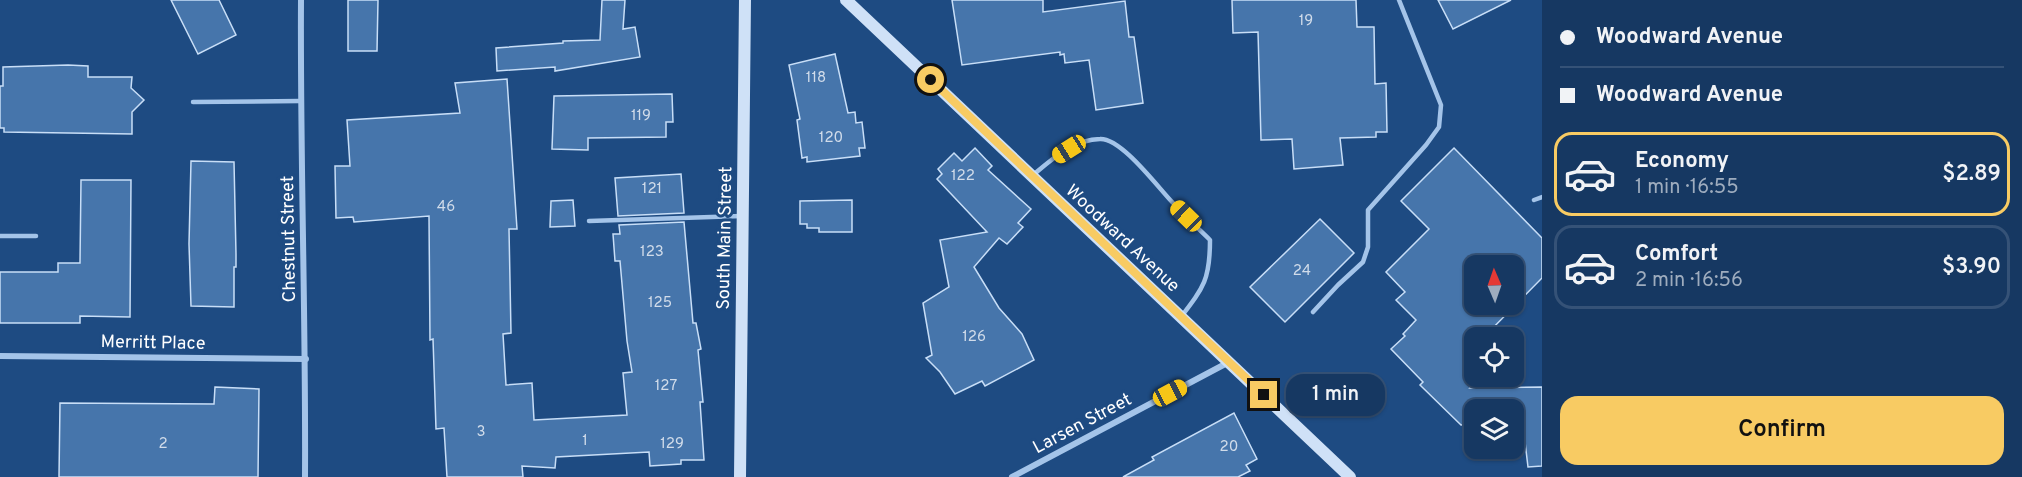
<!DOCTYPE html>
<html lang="en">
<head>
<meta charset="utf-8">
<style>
  body { margin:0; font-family:Overpass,sans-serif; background:#23436b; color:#f1f3f6; height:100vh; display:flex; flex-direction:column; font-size:22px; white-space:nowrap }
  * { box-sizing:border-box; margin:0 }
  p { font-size:20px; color:#9eacbe }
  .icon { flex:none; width:33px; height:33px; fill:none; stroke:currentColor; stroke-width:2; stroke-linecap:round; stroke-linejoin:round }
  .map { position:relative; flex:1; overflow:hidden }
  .details { display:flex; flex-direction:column; background:#163862; width:480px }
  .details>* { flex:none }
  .banner { display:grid; align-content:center; height:132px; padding:0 18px; background:#163862 }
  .needle { width:39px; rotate:358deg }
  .fabs { position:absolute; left:1464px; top:255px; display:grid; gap:12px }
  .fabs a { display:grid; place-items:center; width:60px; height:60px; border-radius:12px; background:#163862; box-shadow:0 2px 4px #0004,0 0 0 2px #355277; font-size:30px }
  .end { position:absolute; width:27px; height:27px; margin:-14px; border:8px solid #f8cb63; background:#111; box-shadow:0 0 0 3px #111 }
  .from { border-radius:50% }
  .bubble { position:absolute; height:42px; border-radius:18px; background:#163862; box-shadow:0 2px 4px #0004,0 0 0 2px #355277; font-size:20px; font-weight:600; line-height:42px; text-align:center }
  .car { position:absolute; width:18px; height:36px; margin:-18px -9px; border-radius:8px; box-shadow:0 0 4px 2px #0007; background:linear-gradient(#f5c518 24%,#345 0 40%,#f5c518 0 76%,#345 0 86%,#f5c518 0) }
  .banner b { display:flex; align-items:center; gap:21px; height:57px; font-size:22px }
  .banner b+b { border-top:2px solid #355277 }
  .banner i { width:15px; height:15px; background:#f1f3f6 }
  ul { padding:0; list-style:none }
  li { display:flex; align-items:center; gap:18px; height:84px; margin:0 12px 9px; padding:0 6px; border:3px solid #355277; border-radius:18px }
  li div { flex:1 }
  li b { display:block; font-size:22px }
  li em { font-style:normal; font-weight:600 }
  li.current { border-color:#f8cb63 }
  li>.icon { width:54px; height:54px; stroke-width:1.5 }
  .cta { display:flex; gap:12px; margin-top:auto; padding:12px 18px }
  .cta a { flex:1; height:69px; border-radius:18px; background:#f8cb63; color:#111; font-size:24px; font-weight:600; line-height:69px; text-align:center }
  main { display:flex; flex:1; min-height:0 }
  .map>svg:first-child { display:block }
  .building { fill:#4675ab; stroke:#c8def7; stroke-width:1.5; fill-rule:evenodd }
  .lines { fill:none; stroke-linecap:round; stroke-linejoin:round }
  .lane { stroke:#a4c4e9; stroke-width:4.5 }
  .street { stroke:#a4c4e9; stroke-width:6 }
  .secondary { stroke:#cfe1f7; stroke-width:12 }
  .route { stroke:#f8cb63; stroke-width:8 }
  .labels { text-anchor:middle; stroke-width:6; stroke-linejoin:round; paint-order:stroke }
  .number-label { font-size:15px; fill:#d1dcea }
  .street-label { font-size:18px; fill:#fff; stroke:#1e4b82 }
</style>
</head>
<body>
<main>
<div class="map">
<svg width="1542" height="477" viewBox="0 0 1542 477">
  <rect width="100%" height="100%" fill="#1e4b82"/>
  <!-- building -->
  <g class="building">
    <path d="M171,0H219L236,35L198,54Z"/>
    <path d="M348,0H378L377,51H348Z"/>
    <path d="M602,0H625L623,29L635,27L640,57L555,71V67L497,71L496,48L563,43V41L600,40Z"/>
    <path d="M952,0H1043V12L1125,1L1129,37H1134L1143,103L1096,110L1089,60L1065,63L1064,54L1060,55V52L962,65Z"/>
    <path d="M1232,0H1356L1357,27H1374L1375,84L1386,83L1387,132H1376V137L1340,138L1343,165L1294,169L1292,139L1261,140L1258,32L1233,33Z"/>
    <path d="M1438,0H1511L1453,29Z"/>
    <path d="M835,54L848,113L855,112L856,123L862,122L865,148H859L860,156L807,162V157L802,158L797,120L800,119L789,65Z"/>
    <path d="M68,65L88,66V77H132L131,88L144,100L132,112V134L4,132V128H0V86H3V67Z"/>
    <path d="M507,79L517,229H509L511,333L503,334L506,385L532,383L534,420L627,415L623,373L632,372L627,341L620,261H615L613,234H620L619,225L684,222L693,323H696L701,349L698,350L703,402H700L704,460H681V464L650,466L649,452L556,457L555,468L522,466L523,477H447L444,428L436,429L433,339L430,340L429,216L354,222L353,217L336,218L335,166H350L347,120L460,113L455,83Z"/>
    <path d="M672,94L673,122H666V137L588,138V150L552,149L554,96Z"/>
    <path d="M975,148L992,166L988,170L1031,209L1018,223L1023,227L1007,244L999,238L974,267L999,308L1022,334L1034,360L985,386L982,381L955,394L940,372L926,358L932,355L923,303L949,287L940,240L987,232L937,179L942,174L938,169L954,153L962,161Z"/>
    <path d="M1454,148L1542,238V278L1483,338H1474V376H1482L1470,388L1542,387V466L1528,467L1523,425L1514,426V410H1474V424L1461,425L1420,385L1423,382L1391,349L1405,336L1403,334L1416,320L1396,300L1405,292L1386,272L1429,229L1401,201ZM1474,266H1514V304H1474Z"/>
    <path d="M191,161L234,162L236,254V267H234V307L191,306L189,244Z"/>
    <path d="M681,174L684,213L618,216L615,178Z"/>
    <path d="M81,180H131L130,317L80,316V323H0V272H58V263H80Z"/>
    <path d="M573,200L575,226L550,227L551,201Z"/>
    <path d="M852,200V232H819V228H807V224H800V201Z"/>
    <path d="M1320,219L1354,253L1285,322L1250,287Z"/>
    <path d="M215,387L259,389L258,477H59L60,403L214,404Z"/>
    <path d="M1234,413L1257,459L1246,465L1250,471L1238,477H1123L1154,460L1152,457Z"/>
  </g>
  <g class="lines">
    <!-- lane -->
    <g class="lane">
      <path d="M193,102L300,101"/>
      <path d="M1033,175C1051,160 1074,139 1100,139C1122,138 1159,189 1174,204C1185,217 1198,228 1210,240C1210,279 1204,287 1181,317"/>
      <path d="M1534,200L1542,197"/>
      <path d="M589,221L742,216"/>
      <path d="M0,236H36"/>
      <path d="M1313,312L1338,285L1363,262L1368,247V210L1426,145L1439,127L1441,105L1399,0"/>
    </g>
    <!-- street -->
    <g class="street">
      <path d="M301,0C300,159 306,318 305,477"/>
      <path d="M0,356L306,359"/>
      <path d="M1012,477L1229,362"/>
    </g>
    <!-- secondary -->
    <g class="secondary">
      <path d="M846,0L1350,477"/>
      <path d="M740,477L745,0"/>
    </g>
  </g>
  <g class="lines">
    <!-- route -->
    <path class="route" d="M931,80L1264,395"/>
  </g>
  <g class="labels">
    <!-- number labels -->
    <g class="number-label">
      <text x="1306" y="25">19</text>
      <text x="816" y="82">118</text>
      <text x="641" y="120">119</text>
      <text x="831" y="142">120</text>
      <text x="963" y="180">122</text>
      <text x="652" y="193">121</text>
      <text x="446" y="211">46</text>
      <text x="652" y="256">123</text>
      <text x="1302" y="275">24</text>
      <text x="660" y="307">125</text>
      <text x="974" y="341">126</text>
      <text x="666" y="390">127</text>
      <text x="481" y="436">3</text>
      <text x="585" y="445">1</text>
      <text x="163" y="448">2</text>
      <text x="672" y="448">129</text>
      <text x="1229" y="451">20</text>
    </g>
    <!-- street labels -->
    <g class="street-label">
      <text transform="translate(724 238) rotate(-89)" y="6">South Main Street</text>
      <text transform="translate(1123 238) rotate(43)" y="6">Woodward Avenue</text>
      <text transform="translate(288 239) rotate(-91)" y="6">Chestnut Street</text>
      <text transform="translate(153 342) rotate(1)" y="6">Merritt Place</text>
      <text transform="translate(1082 423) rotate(-28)" y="6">Larsen Street</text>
    </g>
  </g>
</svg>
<div class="fabs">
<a><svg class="needle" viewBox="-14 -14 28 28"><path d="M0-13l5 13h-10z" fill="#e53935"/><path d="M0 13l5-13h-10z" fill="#9eacbe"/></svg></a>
<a><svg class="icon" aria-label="locate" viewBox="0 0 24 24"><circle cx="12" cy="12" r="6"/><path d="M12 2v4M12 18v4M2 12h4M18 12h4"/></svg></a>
<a><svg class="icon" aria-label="layers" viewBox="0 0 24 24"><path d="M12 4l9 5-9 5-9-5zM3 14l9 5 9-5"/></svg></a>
</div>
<i class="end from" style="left:931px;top:80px"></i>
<i class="end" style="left:1264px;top:395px"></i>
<div class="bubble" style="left:1286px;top:374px;width:99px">1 min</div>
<i class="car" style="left:1069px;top:149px;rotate:238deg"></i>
<i class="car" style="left:1186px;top:216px;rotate:314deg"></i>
<i class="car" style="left:1170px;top:393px;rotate:62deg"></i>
</div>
<section class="details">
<div class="banner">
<b><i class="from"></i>Woodward Avenue</b>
<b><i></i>Woodward Avenue</b>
</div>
<ul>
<li class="current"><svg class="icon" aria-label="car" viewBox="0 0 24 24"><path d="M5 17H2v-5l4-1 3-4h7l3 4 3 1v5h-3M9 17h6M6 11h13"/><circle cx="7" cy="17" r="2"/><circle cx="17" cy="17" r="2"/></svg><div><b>Economy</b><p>1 min · 16:55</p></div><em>$2.89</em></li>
<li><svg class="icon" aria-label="car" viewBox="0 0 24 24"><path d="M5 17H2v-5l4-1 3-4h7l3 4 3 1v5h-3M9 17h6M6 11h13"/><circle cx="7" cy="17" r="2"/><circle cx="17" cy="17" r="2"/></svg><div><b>Comfort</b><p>2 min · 16:56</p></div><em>$3.90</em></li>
</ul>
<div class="cta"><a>Confirm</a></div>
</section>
</main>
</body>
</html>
